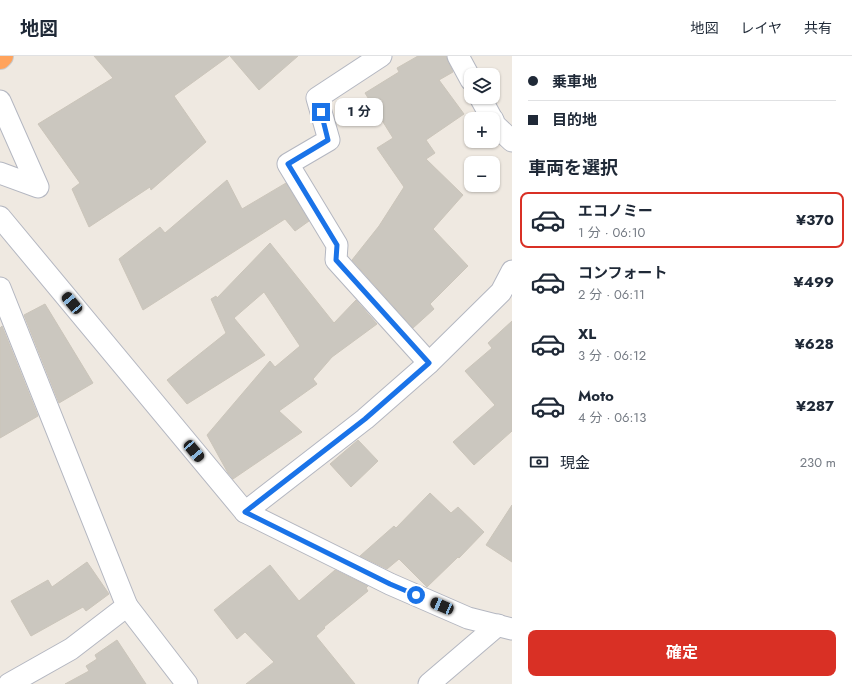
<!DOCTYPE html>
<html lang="ja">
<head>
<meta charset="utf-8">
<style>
  body { margin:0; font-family:Jost,"Noto Sans JP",sans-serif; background:#f2f2f3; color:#1f2937; height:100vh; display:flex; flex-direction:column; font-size:15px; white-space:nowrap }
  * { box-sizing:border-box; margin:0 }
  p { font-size:13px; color:#747a83 }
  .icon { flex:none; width:22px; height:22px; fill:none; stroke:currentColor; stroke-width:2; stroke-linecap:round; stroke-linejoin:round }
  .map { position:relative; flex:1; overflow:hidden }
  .sheet { display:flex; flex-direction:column; background:#fff; width:340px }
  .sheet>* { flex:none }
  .top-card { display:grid; align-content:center; height:88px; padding:0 16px; background:#fff }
  .tools { position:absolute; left:464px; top:12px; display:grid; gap:8px }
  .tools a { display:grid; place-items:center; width:36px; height:36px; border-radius:8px; background:#fff; box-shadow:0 1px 3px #0004; font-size:20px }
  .end { position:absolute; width:18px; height:18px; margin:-9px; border:5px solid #1a73e8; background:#fff; box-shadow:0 0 0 2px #fff }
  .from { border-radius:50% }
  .bubble { position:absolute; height:28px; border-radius:8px; background:#fff; box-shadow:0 1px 3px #0004; font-size:13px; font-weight:700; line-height:28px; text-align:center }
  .car { position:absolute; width:12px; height:24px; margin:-12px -6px; border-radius:5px; box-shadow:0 0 3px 1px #0007; background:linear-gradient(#222 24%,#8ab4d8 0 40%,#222 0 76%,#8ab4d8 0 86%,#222 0) }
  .top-card b { display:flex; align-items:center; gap:14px; height:38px; font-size:15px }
  .top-card b+b { border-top:1px solid #e0e1e3 }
  .top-card i { width:10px; height:10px; background:#1f2937 }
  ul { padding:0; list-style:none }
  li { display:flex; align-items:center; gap:12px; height:56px; margin:0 8px 6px; padding:0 8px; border:2px solid transparent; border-radius:8px }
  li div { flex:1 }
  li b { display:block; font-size:15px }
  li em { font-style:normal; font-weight:700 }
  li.selected { border-color:#d93025 }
  li>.icon { width:36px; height:36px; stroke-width:1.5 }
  h2 { padding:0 16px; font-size:18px; line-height:48px }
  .pay { display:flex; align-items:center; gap:10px; height:44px; padding:0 16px; font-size:15px }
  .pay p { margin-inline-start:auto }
  .primary-button { display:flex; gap:8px; margin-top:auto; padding:8px 16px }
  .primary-button a { flex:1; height:46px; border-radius:8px; background:#d93025; color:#fff; font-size:16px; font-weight:700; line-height:46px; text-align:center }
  header { display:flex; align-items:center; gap:24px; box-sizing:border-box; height:56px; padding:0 20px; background:#fff; border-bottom:1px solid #e0e1e3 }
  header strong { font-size:19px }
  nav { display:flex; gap:22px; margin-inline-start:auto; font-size:14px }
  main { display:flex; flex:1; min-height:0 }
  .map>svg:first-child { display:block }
  .building { fill:#cbc7bf; stroke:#cbc5ba }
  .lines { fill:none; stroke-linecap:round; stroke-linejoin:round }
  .street-casing { stroke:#b4b7c1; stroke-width:23 }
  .highway-casing { stroke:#c9c9c9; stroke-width:24 }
  .street { stroke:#fff; stroke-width:21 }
  .highway { stroke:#ffa35c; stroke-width:22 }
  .route { stroke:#1a73e8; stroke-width:5 }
</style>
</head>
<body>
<header>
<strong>地図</strong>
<nav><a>地図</a><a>レイヤ</a><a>共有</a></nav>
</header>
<main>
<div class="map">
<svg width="512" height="628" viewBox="0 0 512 628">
  <rect width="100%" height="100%" fill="#efe9e1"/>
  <!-- building -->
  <g class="building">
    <path d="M94,0H229L174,40L206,86L151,134L150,131L89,171L72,133L80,127L38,68L113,22Z"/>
    <path d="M230,0H298L259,34Z"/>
    <path d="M418,0H446L453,16L439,24L464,58L426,84L435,97L426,103L463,139L433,173L468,210L430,248L434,253L413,272L352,204L379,170L404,131L377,92L393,82L365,37L399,16L397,12Z"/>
    <path d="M227,124L242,153L286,127L309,165L295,175L285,163L143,254L119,203L160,171L165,177Z"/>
    <path d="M270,187L334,267L356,244L377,268L332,301L313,323L317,328L279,355L302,376L233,423L228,417L207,379L270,305L275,311L300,290L264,236L234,262L265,299L187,348L167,324L226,277L211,243L216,240L217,242Z"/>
    <path d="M45,248L93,327L59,347L24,259Z"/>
    <path d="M512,265V375L474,409L453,386L495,349L465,315L492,292L488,287Z"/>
    <path d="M2,270L38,360L0,382V272Z"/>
    <path d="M358,384L378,405L351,431L330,408Z"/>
    <path d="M430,437L451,457L458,451L484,476L459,502L458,501L427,531L399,503L387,513L360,500L394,470L396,472Z"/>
    <path d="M512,449V506L486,489Z"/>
    <path d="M87,506L109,538L86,555L83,551L31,580L11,545L48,524L52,531Z"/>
    <path d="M270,509L299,545L335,514L368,530L366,532L368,535L324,571L325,572L316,580L355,628H246L274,606L245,576L237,583L214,554Z"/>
    <path d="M117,584L146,628H65L89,615L86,610L97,603L95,599Z"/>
  </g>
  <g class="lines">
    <defs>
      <g id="street">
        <path d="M381,0L317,42L329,84L288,108L337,189L336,204L429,307"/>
        <path d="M458,0L471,24"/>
        <path d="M480,41L492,63"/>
        <path d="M0,45L38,131L0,117"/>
        <path d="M493,64L495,69L512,85"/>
        <path d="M0,161L245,456L390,528L468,562L512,573"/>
        <path d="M0,232L127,550L71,593L9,628"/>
        <path d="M245,456L365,363L429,307L501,236L512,215"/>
        <path d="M127,550L187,628"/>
        <path d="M429,628L498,569"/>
      </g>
      <path id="highway" d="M0,2L2,0"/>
    </defs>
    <!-- street casing -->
    <use href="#street" class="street-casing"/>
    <!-- highway casing -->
    <use href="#highway" class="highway-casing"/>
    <!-- street -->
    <use href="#street" class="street"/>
    <!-- highway -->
    <use href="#highway" class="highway"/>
  </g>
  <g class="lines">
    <!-- route -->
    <path class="route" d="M321,56L328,84L288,108L337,189L336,204L429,307L365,363L245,456L390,528L416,539"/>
  </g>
</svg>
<div class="tools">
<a><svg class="icon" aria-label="layers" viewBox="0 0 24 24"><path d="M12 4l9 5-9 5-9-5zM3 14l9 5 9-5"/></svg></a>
<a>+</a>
<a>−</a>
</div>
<i class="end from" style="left:416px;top:539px"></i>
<i class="end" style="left:321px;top:56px"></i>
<div class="bubble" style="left:335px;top:42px;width:48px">1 分</div>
<i class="car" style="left:72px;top:247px;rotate:320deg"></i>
<i class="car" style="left:194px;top:395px;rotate:140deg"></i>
<i class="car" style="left:442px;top:550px;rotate:293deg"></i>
</div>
<section class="sheet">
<div class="top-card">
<b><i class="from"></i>乗車地</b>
<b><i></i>目的地</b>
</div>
<h2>車両を選択</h2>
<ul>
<li class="selected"><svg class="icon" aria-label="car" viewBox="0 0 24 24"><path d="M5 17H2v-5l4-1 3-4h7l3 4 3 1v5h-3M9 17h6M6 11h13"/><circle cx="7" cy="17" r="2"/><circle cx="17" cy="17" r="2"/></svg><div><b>エコノミー</b><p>1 分 · 06:10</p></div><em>¥370</em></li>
<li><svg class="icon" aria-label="car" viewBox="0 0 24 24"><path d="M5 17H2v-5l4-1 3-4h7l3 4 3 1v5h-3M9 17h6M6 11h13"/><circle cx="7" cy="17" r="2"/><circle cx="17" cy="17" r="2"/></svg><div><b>コンフォート</b><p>2 分 · 06:11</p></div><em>¥499</em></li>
<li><svg class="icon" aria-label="car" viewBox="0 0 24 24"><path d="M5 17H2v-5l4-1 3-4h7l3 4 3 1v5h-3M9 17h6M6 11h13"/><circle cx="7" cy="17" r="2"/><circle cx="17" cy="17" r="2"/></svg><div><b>XL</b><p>3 分 · 06:12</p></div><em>¥628</em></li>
<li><svg class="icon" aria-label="car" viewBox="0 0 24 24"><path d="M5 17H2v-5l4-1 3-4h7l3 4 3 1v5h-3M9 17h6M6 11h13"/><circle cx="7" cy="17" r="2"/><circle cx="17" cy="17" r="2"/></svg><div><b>Moto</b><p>4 分 · 06:13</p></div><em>¥287</em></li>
</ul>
<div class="pay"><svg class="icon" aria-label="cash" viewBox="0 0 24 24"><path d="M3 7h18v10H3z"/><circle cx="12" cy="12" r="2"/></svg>現金<p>230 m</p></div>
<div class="primary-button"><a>確定</a></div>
</section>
</main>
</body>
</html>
